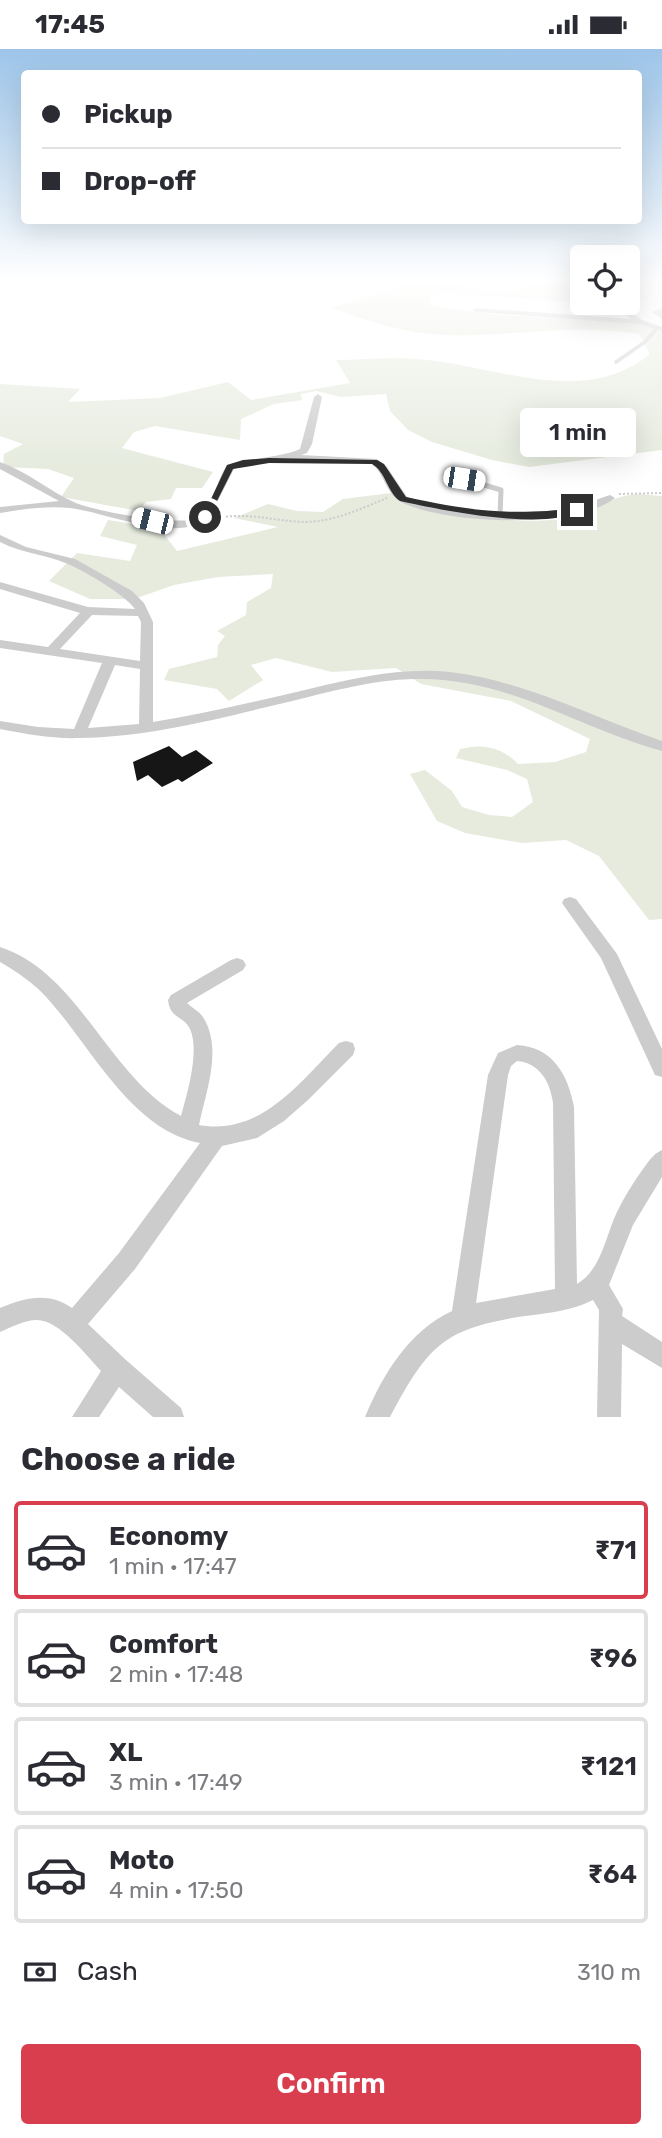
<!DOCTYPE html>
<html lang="en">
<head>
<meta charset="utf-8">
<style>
  body { margin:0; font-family:Rubik,sans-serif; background:#f7f7f7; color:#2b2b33; height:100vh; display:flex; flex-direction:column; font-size:26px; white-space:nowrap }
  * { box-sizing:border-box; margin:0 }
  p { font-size:23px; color:#7c7c81 }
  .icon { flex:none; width:38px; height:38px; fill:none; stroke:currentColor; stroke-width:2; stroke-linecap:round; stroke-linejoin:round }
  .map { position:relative; height:1368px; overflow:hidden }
  .sheet { display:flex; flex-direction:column; background:#fff; flex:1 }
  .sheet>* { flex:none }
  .guide { position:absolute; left:21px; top:21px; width:621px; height:154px; border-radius:7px; box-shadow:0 7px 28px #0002; display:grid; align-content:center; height:154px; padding:0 21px; background:#fff }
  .fabs { position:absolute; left:570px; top:196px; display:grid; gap:14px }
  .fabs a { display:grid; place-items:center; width:70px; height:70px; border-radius:7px; background:#fff; box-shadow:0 7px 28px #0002; font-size:35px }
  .end { position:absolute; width:32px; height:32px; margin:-16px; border:9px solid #2f2f2f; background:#fff; box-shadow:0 0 0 4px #fff }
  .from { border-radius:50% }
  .bubble { position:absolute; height:49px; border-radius:7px; background:#fff; box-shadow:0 7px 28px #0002; font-size:23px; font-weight:600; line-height:49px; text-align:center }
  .car { position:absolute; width:21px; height:42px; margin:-21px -10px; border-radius:9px; box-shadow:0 0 5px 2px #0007; background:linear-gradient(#fff 24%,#345 0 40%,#fff 0 76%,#345 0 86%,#fff 0) }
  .guide b { display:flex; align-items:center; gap:24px; height:66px; font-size:26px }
  .guide b+b { border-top:2px solid #e1e1e2 }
  .guide i { width:18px; height:18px; background:#2b2b33 }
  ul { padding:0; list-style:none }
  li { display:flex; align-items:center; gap:21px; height:98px; margin:0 14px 10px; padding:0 7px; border:4px solid #e1e1e2; border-radius:7px }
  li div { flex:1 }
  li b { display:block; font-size:26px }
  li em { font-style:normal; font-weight:600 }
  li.active { border-color:#d93e4f }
  li>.icon { width:63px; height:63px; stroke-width:1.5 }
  h2 { padding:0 21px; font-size:32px; line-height:84px }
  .pay { display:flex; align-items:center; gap:18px; height:77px; padding:0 21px; font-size:26px }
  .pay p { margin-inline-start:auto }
  .action { display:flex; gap:14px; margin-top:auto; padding:14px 21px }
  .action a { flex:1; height:80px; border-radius:7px; background:#d93e4f; color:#fff; font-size:28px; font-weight:600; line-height:80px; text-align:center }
  .status { display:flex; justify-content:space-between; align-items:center; height:49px; padding:0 35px; background:#fff; direction:ltr }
  .status svg { height:19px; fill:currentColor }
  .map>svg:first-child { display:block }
  .green { fill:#e6ebde }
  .building { fill:#161616 }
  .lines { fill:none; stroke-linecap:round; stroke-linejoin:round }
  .path { stroke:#ccc; stroke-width:2; stroke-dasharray:2 2; stroke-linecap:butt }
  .lane-far1 { stroke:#ccc; stroke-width:3.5 }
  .lane { stroke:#ccc; stroke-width:5 }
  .street { fill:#ccc; fill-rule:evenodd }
  .route { fill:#2f2f2f }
</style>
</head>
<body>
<div class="status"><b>17:45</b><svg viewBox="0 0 49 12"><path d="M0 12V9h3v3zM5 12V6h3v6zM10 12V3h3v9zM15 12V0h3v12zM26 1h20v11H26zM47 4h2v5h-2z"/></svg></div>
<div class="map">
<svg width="662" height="1368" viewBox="0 0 662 1368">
  <rect width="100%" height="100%" fill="#fff"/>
  <!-- green -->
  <g class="green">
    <path d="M423,230H460L468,239L506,243L541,233L583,235V239H576L579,246L576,253L441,244L428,250L432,257L498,266L626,272L662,282V401L529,418L492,411L432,393L408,381L390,362L386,345L341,348L316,342L301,345L302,351L274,355L241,370L240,391L155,377L134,383L122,399L213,423L202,439H176L171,450L146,453L139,462L61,448L74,429L48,420L3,418L4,405L23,395L0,387V335L80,340L68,353L160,349L228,333L251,351L350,334L336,311C362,311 390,308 416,310C492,315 583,360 650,305L639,285C575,274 511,288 446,286C406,285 368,272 331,259Z"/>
    <path d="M391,444C411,470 536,476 569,469C589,464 611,448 630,446C640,444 652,447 662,447V870L649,871L599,807L566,791L522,794L465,784L437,772L410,725L425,721L452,742L462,758L489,766L512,768L533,753L527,730L507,721L456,709L460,700C483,694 502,698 518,715L555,713L586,703L590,690L511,652L421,635L396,619L332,623L276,609L251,616L263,631L229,652L217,640L164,631L169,620L217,608L218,596L225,587L217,582L246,566L247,553L271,539L273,525L218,528L174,536L134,550H90L49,532L77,504L130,512L137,496L100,487L108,471L159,479L177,502L278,478L234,469L268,455L297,462L323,463L343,450Z"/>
  </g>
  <!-- building -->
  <path class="building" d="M169,697L182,708L196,701L213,714L182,733L178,730L162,738L148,726L137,732L133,713Z"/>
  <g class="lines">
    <!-- path -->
    <g class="path">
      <path d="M619,445L662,444"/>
      <path d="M218,469C248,463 275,472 304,473C334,473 360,460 387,449"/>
    </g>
    <!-- lane-far1 -->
    <path class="lane-far1" d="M616,313L645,293L657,279"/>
    <!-- lane -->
    <path class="lane" d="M464,430L501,441L500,467"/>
    <!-- street -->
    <g class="street">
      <path d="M278,230L285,231L333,230L283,235Z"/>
      <path d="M491,230H497L499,234L494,235Z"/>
      <path d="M611,254H619L642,271L662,278V282L638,275L476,263L472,261L476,259L631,270Z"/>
      <path d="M662,259V270L652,263Z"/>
      <path d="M318,345L322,348L312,395L307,404L301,406L377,410L387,418L407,448C457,463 511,471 563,461C580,458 594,451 610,446L615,449C575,481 445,475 401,453C386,445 384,424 372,415C328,412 276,406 234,420L210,467C182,497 106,463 70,459C47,457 23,460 0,464V458L59,452L0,420V413C27,422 50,443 76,454C95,462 182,479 198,468C213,458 217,430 227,416C251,408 276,410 300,400L314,348Z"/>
      <path d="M0,486L26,498L75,510L132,542L144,554L153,573V673C205,665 257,652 309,640C355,629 402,618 450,623C525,632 592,668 662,692V702C574,678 509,628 414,630C371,631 329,643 288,653C220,669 150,688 79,689C53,690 26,685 0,680V672L38,678L74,680L102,614L0,599V591L48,598L80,564L0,540V533L88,558L135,560C124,545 86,523 68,515C45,505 23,505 0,493ZM92,566L138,567L141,573L140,612L60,600ZM115,616L140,620L139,675L88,679Z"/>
      <path d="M570,848L576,850L617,905L662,1000V1028L655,1026L601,909L562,854L564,850Z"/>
      <path d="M0,898C80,924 108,1028 181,1067C187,1045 200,1002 190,980C183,966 170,970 168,951L171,946L231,911L237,909L243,911L246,916L243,921L187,954C192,959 199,962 203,968C223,1000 206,1042 199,1076C261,1087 299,1034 339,994L346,992L353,994L355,1000L353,1006L308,1051L284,1072L257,1089L222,1097L135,1220L88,1275L126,1311L181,1359L184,1368H153L119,1338L99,1368H72L101,1322C86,1306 59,1271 37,1271C24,1271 12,1278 0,1283V1259C24,1249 48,1242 72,1259L119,1204L200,1094C131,1081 91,997 47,949C34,934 17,923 0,913Z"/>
      <path d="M517,996C553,998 568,1026 574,1058L577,1235C602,1220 605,1188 617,1163C624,1148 633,1134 643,1120C649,1112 653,1105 662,1101V1128L633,1176L609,1236L623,1260L622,1267L662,1293V1319L622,1295L621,1368H597L599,1261L593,1251C571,1262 549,1264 525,1267C443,1279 428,1297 390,1368H365C383,1325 409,1282 452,1262L488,1026L498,1004ZM517,1012C540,1014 550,1033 553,1054L555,1240L476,1254L508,1026L511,1017Z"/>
    </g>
  </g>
  <!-- sky -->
  <linearGradient id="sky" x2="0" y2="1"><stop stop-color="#9dc5e9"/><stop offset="0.55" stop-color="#fff"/><stop offset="1" stop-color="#fff" stop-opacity="0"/></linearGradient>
  <rect width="662" height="421" fill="url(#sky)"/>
  <!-- route -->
  <path class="route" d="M269,409L377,411L384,415L406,448C470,462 511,467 577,459L582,461C546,483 441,461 400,452C387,443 386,423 372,415L269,414L233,420L209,468L202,469L227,416L243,411Z"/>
</svg>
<div class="fabs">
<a><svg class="icon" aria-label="locate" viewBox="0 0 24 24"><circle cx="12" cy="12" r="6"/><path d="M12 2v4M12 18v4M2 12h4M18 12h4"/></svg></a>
</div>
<i class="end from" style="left:205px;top:468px"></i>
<i class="end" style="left:577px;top:461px"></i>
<div class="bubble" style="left:520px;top:359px;width:116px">1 min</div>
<i class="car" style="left:464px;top:430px;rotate:99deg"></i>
<i class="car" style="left:152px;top:472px;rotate:284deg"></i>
<div class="guide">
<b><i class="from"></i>Pickup</b>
<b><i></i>Drop-off</b>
</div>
</div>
<section class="sheet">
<h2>Choose a ride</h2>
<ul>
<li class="active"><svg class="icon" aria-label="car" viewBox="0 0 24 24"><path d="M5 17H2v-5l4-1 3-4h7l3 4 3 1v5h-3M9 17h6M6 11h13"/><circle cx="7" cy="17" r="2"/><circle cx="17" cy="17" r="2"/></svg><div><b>Economy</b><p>1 min · 17:47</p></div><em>₹71</em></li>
<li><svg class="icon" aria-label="car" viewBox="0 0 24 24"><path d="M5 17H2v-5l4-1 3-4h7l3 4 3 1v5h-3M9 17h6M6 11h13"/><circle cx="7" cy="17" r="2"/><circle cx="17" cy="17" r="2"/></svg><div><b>Comfort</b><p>2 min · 17:48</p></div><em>₹96</em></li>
<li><svg class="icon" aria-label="car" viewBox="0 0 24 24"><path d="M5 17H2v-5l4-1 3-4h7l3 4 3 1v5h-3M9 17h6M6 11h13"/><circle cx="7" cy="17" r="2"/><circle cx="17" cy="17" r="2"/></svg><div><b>XL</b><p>3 min · 17:49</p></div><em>₹121</em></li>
<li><svg class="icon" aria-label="car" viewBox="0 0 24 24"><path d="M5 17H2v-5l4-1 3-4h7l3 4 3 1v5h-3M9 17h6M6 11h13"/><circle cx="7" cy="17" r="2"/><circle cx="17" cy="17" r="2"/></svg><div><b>Moto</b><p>4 min · 17:50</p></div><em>₹64</em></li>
</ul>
<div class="pay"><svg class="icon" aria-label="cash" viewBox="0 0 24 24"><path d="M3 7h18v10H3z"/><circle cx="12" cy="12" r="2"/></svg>Cash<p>310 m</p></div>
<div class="action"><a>Confirm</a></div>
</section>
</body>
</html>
